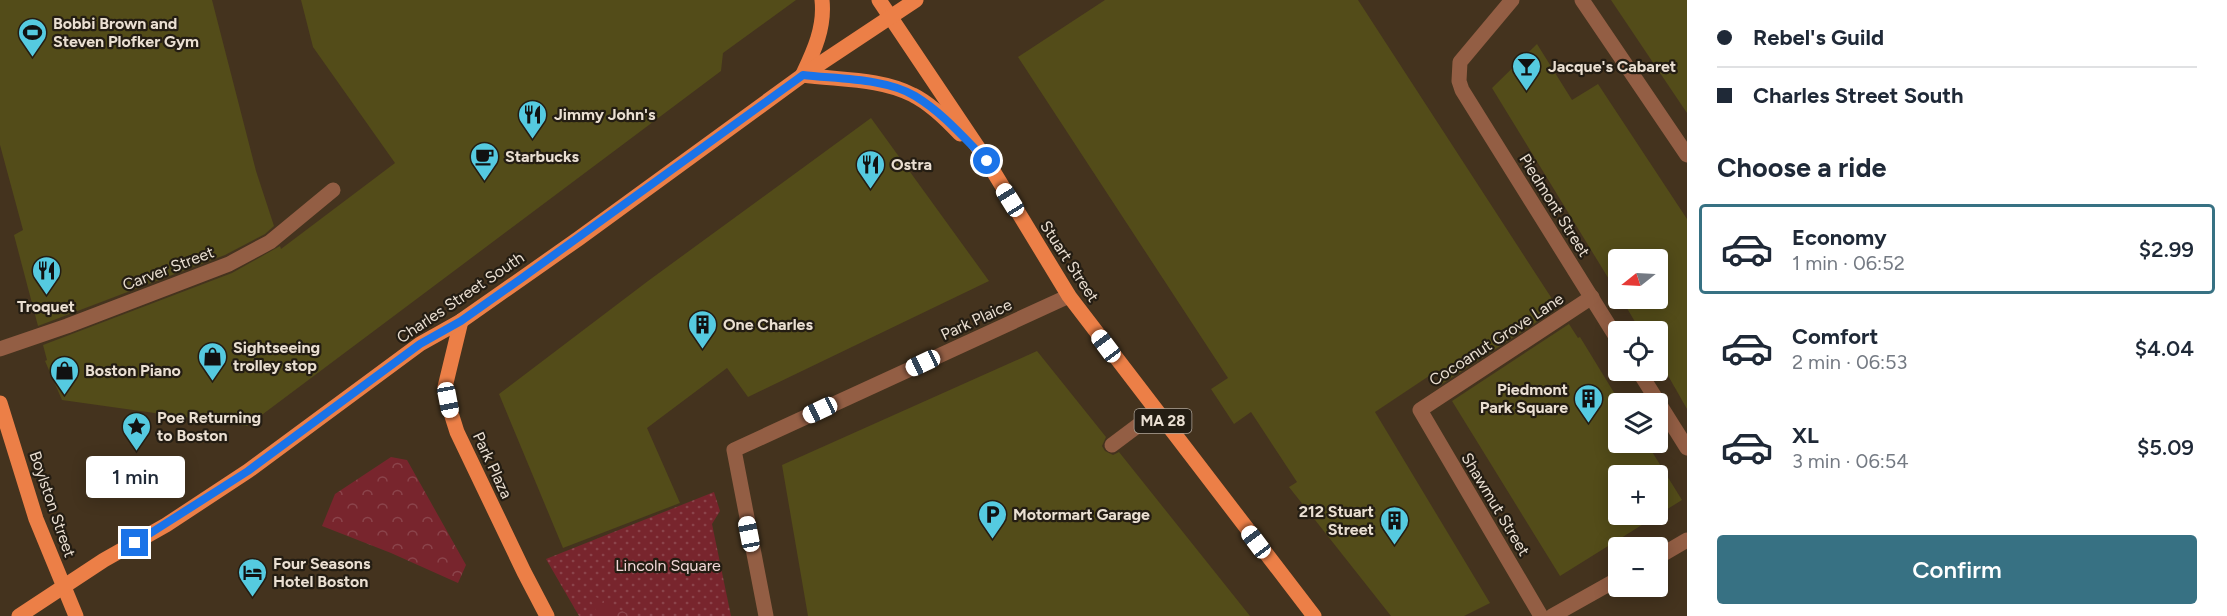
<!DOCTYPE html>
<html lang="en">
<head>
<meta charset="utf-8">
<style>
  body { margin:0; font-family:Figtree,sans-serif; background:#f2f2f3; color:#1f2937; height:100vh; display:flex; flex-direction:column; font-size:22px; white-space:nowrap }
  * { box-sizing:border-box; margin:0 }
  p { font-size:20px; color:#747a83 }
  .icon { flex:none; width:33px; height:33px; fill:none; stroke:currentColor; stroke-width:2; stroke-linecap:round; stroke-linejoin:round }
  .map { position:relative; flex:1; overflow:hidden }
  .sheet { display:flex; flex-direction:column; background:#fff; width:540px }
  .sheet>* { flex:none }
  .banner { display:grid; align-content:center; height:132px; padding:0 30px; background:#fff }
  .needle { width:39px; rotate:252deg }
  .fabs { position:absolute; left:1608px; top:249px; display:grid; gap:12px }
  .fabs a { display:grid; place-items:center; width:60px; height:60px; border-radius:6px; background:#fff; box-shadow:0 3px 15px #0003; font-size:30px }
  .end { position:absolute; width:27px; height:27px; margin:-14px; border:8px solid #1a73e8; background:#fff; box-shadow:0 0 0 3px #fff }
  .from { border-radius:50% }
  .bubble { position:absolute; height:42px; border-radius:6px; background:#fff; box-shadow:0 3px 15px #0003; font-size:20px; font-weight:600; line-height:42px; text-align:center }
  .car { position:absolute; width:18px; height:36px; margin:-18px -9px; border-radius:8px; box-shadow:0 0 4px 2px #0007; background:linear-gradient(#fff 24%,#345 0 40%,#fff 0 76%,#345 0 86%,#fff 0) }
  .banner b { display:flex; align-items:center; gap:21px; height:57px; font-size:22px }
  .banner b+b { border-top:2px solid #e0e1e3 }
  .banner i { width:15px; height:15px; background:#1f2937 }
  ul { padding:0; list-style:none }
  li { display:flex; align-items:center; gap:18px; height:90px; margin:0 12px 9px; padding:0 18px; border:3px solid transparent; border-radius:6px }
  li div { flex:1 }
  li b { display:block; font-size:22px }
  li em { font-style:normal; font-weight:600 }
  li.active { border-color:#377183 }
  li>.icon { width:54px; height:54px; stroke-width:1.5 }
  h2 { padding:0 30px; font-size:27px; line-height:72px }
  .action { display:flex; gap:12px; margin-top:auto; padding:12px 30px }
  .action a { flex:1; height:69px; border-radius:6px; background:#377183; color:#fff; font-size:24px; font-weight:600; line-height:69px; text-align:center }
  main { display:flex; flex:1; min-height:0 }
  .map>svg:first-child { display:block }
  .grass { fill:url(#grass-dots) }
  .forest { fill:url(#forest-crowns) }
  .building { fill:#534c19; fill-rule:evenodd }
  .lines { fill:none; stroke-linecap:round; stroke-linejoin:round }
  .lane { stroke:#935e44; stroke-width:15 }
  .street { stroke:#935e44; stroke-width:15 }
  .primary { stroke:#ec7f47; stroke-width:15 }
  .route { stroke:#1a73e8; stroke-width:8 }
  .labels { text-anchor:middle; stroke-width:4.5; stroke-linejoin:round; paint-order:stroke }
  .shield { fill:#241d13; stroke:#afa599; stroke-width:1.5 }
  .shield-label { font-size:15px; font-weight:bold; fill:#eadfd2 }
  .poi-label { font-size:16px; font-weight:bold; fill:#eadfd2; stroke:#241d13; text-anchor:start }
  .street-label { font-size:16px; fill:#eadfd2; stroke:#241d13 }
  .park-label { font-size:16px; fill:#f3d8d8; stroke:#241d13 }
</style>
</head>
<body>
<main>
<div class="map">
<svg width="1687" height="616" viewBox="0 0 1687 616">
  <defs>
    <pattern id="grass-dots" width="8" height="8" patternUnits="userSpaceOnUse" patternTransform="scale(1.5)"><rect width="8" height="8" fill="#78252d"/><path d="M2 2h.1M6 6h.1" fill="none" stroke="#8b444b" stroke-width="1.8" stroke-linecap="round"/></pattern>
    <pattern id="forest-crowns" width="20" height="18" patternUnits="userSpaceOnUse" patternTransform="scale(1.5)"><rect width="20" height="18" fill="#78252d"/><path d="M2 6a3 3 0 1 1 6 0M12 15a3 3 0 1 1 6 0" fill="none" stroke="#8b444b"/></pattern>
  </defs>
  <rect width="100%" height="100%" fill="#44331e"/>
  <!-- grass -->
  <path class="grass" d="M714,492L720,511L712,524L731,616H579L546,559Z"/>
  <!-- forest -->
  <g class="forest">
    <path d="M391,457L407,460L466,565L458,583L391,553L322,526L335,494Z"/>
    <path d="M594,596L632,616H599L590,599Z"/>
  </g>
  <!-- building -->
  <g class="building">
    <path d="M0,0H212L256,171L274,226L265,234L225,255L38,326L14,235L23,230L0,145Z"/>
    <path d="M301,0H796L723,53L721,71L247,426L62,400L45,361L47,360L43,345L232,273L280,246L281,249L395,163L313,47Z"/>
    <path d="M1105,0H1358L1558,308L1442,384L1435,372L1375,412L1490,603L1464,616H1391L1289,487L1297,482L1251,412L1234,424L1211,389L1228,378L1018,57Z"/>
    <path d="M1611,0H1687V113L1658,70Z"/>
    <path d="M1537,44L1572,100L1598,84L1687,219V409L1658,358V332H1641L1621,298H1658V260H1618V294L1492,88Z"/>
    <path d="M871,118L989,281L748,397L727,368L647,428L680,503L563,548L499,394L648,281Z"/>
    <path d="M1569,324L1578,338L1580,337L1621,404H1618V442H1646L1682,500L1560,576L1452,401ZM1618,476H1658V514H1618Z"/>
    <path d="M1037,351L1106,437L1102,446L1105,451L1113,455L1119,452L1250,616H808L782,465Z"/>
  </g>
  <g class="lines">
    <!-- lane -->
    <path class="lane" d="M1112,445L1156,412"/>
    <!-- street -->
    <g class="street">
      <path d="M1512,0L1460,62L1459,81L1462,90L1618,340"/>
      <path d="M1582,0L1687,155"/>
      <path d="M0,349L67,326L229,264L270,242L333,190"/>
      <path d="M1638,370L1687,448"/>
      <path d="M1658,557L1687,540"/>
      <path d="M766,616L734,450L1069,296"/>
      <path d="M1541,616L1420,410L1592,297"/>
      <path d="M1552,616L1618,579"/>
    </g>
    <!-- primary -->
    <g class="primary">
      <path d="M879,0L987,161L1069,296L1314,616"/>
      <path d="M803,74C814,51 825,27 822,0"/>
      <path d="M803,75C838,80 881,78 913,95C931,104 947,120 960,134"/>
      <path d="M461,321L445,387L451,413L457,432L524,572L547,616"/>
      <path d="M0,403L36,519L76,616"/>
      <path d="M19,616L104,560L166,525L248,471L420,344L461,321L578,239L803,75L916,0"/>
    </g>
  </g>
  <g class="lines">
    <!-- route -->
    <path class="route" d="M135,543L248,471L420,344L461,321L522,278L803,75C836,79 886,78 915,96C943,113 964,138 987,161"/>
  </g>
  <!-- icons -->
  <defs>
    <symbol id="stadium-pin" viewBox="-11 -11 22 30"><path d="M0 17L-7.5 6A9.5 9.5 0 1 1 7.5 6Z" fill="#55cae0" stroke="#241d13"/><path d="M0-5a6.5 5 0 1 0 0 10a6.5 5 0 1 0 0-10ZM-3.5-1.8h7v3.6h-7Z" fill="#111"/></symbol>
    <symbol id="bar-pin" viewBox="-11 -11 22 30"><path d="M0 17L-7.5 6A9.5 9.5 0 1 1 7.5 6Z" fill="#55cae0" stroke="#241d13"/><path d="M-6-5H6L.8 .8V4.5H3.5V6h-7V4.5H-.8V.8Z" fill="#111"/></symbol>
    <symbol id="restaurant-pin" viewBox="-11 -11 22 30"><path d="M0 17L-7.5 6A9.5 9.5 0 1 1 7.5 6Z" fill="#55cae0" stroke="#241d13"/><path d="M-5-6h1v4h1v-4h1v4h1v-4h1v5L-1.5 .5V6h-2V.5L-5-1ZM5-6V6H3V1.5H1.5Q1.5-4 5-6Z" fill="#111"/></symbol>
    <symbol id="cafe-pin" viewBox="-11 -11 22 30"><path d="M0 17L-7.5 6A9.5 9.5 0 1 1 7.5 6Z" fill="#55cae0" stroke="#241d13"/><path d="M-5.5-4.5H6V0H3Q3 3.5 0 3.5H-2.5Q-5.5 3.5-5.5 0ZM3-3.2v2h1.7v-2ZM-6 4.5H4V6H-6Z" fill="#111"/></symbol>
    <symbol id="building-pin" viewBox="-11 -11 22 30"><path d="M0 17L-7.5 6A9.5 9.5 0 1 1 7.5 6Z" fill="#55cae0" stroke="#241d13"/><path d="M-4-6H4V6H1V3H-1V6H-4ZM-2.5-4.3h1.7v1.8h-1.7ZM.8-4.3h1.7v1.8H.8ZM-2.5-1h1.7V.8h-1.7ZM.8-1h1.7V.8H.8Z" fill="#111"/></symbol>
    <symbol id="shop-pin" viewBox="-11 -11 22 30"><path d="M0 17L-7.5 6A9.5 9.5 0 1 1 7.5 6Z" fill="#55cae0" stroke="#241d13"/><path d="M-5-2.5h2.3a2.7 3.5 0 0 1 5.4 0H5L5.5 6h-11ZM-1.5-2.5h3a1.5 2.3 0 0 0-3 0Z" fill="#111"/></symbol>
    <symbol id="sight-pin" viewBox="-11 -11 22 30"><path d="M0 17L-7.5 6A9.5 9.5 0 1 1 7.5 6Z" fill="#55cae0" stroke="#241d13"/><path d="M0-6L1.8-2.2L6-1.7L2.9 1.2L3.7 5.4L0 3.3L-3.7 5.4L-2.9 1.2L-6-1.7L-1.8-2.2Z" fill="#111"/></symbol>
    <symbol id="parking-pin" viewBox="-11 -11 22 30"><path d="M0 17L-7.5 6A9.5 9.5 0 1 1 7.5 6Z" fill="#55cae0" stroke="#241d13"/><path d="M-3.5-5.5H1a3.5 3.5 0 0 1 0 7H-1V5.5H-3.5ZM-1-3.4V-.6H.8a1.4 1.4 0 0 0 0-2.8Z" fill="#111"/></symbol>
    <symbol id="hotel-pin" viewBox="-11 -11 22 30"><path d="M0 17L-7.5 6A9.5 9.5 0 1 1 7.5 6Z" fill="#55cae0" stroke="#241d13"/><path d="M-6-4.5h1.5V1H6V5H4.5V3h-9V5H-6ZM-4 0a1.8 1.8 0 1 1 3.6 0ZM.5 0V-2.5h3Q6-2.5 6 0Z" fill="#111"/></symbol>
  </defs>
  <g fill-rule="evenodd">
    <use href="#stadium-pin" x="16" y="16" width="33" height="45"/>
    <use href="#bar-pin" x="1510" y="50" width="33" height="45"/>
    <use href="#restaurant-pin" x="516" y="98" width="33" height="45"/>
    <use href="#cafe-pin" x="468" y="140" width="33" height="45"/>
    <use href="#restaurant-pin" x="854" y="148" width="33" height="45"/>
    <use href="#restaurant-pin" x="30" y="254" width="33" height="45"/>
    <use href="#building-pin" x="686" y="308" width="33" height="45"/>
    <use href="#shop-pin" x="196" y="340" width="33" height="45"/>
    <use href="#shop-pin" x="48" y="354" width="33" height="45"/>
    <use href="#building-pin" x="1572" y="382" width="33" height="45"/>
    <use href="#sight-pin" x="120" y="410" width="33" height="45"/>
    <use href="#parking-pin" x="976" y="498" width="33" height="45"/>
    <use href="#building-pin" x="1378" y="504" width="33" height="45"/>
    <use href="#hotel-pin" x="236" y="556" width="33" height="45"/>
  </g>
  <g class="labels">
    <!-- shield labels -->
    <rect class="shield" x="1134.5" y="409" width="57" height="24" rx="4.5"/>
    <g class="shield-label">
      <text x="1163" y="426">MA 28</text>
    </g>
    <!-- poi labels -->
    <g class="poi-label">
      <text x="53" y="29">Bobbi Brown and<tspan x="53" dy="18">Steven Plofker Gym</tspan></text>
      <text x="1548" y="72">Jacque's Cabaret</text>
      <text x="554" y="120">Jimmy John's</text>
      <text x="505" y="162">Starbucks</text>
      <text x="891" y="170">Ostra</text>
      <text x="46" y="312" text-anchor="middle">Troquet</text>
      <text x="723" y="330">One Charles</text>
      <text x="233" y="353">Sightseeing<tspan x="233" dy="18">trolley stop</tspan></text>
      <text x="85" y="376">Boston Piano</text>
      <text x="1568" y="395" text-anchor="end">Piedmont<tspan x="1568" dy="18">Park Square</tspan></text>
      <text x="157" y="423">Poe Returning<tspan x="157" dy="18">to Boston</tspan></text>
      <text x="1374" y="517" text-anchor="end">212 Stuart<tspan x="1374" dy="18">Street</tspan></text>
      <text x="1013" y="520">Motormart Garage</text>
      <text x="273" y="569">Four Seasons<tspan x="273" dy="18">Hotel Boston</tspan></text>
    </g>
    <!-- street labels -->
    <g class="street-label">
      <text transform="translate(1555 205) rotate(58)" y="6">Piedmont Street</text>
      <text transform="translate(1070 261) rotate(57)" y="6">Stuart Street</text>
      <text transform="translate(168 268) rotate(-21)" y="6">Carver Street</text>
      <text transform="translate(460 297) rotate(-34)" y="6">Charles Street South</text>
      <text transform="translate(976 319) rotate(-25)" y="6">Park Plaice</text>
      <text transform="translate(1496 339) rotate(-33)" y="6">Cocoanut Grove Lane</text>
      <text transform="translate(493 465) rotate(65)" y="6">Park Plaza</text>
      <text transform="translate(53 504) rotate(71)" y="6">Boylston Street</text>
      <text transform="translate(1496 504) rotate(59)" y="6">Shawmut Street</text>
    </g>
    <!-- park labels -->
    <g class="park-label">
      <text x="668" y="571">Lincoln Square</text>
    </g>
  </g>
</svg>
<div class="fabs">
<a><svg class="needle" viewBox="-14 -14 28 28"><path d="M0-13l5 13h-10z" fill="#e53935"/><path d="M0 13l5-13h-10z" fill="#747a83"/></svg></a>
<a><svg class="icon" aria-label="locate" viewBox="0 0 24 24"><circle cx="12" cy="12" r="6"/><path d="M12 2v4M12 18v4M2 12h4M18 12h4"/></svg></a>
<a><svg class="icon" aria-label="layers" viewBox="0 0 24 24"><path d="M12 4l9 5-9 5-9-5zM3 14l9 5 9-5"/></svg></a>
<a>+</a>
<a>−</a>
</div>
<i class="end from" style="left:987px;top:161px"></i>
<i class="end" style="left:135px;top:543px"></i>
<div class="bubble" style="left:86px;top:456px;width:99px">1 min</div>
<i class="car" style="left:1010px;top:200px;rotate:328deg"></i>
<i class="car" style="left:1106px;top:346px;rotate:323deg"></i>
<i class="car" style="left:923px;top:363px;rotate:245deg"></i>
<i class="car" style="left:448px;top:400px;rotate:169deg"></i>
<i class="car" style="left:820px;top:410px;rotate:245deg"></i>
<i class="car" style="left:749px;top:534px;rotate:349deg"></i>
<i class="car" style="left:1256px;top:542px;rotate:323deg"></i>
</div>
<section class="sheet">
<div class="banner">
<b><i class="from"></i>Rebel's Guild</b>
<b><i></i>Charles Street South</b>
</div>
<h2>Choose a ride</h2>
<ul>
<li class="active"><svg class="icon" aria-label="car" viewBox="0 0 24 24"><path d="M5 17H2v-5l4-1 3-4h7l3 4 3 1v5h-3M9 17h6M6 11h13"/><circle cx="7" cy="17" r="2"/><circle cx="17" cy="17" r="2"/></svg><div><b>Economy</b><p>1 min · 06:52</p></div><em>$2.99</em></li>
<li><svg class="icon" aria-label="car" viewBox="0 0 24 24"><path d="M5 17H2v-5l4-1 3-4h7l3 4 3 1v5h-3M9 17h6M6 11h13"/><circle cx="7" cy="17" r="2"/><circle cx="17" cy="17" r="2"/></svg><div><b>Comfort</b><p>2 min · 06:53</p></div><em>$4.04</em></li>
<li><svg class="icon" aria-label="car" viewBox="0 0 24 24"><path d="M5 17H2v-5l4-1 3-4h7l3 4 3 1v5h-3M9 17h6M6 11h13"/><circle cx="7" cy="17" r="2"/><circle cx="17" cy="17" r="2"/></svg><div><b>XL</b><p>3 min · 06:54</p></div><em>$5.09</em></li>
</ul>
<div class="action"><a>Confirm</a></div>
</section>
</main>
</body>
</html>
